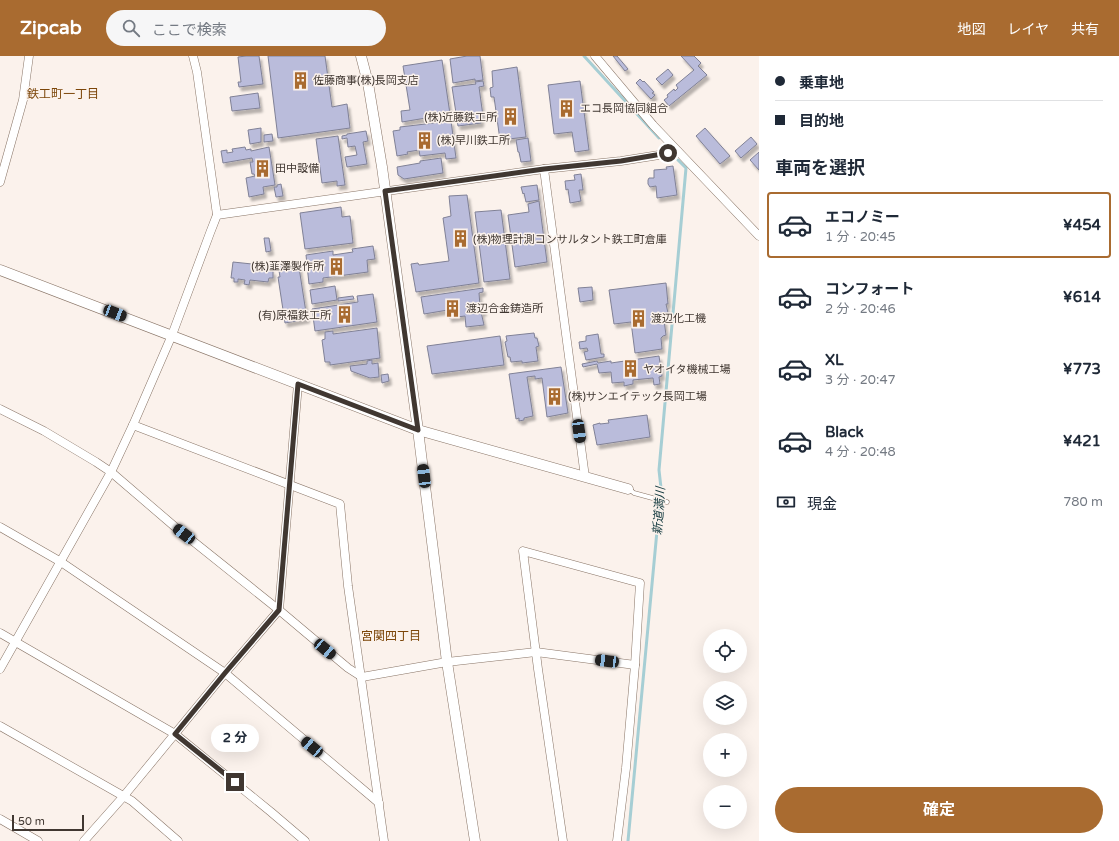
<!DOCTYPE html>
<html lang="ja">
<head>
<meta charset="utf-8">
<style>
  body { margin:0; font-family:"Varela Round","Noto Sans JP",sans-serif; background:#f6f6f7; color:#1f2937; height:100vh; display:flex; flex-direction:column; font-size:15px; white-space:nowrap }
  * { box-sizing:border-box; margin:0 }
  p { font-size:13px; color:#747a83 }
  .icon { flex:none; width:22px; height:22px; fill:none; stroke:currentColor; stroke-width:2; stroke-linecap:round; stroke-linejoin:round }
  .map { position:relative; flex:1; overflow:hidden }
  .details { display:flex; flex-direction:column; background:#fff; width:360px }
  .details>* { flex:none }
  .top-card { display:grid; align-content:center; height:88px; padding:0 16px; background:#fff }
  .buttons { position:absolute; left:703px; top:573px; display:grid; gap:8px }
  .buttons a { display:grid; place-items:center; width:44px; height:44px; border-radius:50%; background:#fff; box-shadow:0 4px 16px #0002; font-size:20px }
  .scale { position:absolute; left:12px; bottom:10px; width:72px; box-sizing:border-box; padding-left:4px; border:2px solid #403731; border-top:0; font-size:11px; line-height:14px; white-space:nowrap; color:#403731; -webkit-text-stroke:3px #fbf2ec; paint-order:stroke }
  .end { position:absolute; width:18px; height:18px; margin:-9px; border:5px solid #403731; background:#fff; box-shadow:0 0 0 2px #fff }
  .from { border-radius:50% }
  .bubble { position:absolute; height:28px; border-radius:14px; background:#fff; box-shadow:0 4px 16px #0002; font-size:13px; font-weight:700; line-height:28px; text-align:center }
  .car { position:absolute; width:12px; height:24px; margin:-12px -6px; border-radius:5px; box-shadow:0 0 3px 1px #0007; background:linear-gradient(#222 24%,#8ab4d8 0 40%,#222 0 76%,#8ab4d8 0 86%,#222 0) }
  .top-card b { display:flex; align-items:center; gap:14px; height:38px; font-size:15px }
  .top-card b+b { border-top:1px solid #e0e1e3 }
  .top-card i { width:10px; height:10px; background:#1f2937 }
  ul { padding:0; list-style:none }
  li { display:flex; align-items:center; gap:12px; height:66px; margin:0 8px 6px; padding:0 8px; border:2px solid transparent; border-radius:4px }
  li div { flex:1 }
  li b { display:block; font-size:15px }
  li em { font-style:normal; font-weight:700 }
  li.on { border-color:#a96b30 }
  li>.icon { width:36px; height:36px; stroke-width:1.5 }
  h2 { padding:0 16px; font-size:18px; line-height:48px }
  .pay { display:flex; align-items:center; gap:10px; height:44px; padding:0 16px; font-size:15px }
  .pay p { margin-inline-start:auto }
  .cta { display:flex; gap:8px; margin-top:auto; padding:8px 16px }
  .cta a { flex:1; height:46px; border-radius:24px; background:#a96b30; color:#fff; font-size:16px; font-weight:700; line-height:46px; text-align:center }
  header { display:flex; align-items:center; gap:24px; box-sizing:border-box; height:56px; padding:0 20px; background:#a96b30; color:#fff }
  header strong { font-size:19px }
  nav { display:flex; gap:22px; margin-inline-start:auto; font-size:14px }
  .search { width:280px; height:36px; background:#f6f6f7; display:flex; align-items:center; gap:10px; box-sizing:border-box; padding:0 14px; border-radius:22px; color:#747a83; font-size:15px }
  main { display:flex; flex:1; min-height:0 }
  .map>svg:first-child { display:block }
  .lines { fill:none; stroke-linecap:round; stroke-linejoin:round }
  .stream { stroke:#a6ced4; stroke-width:3 }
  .building { fill:#babcdb; stroke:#808196; filter:url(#shadow) }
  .service-casing { stroke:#897567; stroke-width:5 }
  .minor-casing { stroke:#897567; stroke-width:9 }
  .tertiary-casing { stroke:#897567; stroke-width:11 }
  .service { stroke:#fff; stroke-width:4 }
  .minor { stroke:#fff; stroke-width:8 }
  .tertiary { stroke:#fff; stroke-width:10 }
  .route { stroke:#403731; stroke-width:5 }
  .labels { text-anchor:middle; stroke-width:3; stroke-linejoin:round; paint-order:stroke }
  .poi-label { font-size:11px; fill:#403731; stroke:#fbf2ec; text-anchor:start }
  .neighbourhood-label { font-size:12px; fill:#7c4609; stroke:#fbf2ec }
  .water-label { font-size:12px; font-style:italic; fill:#12393e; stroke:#fbf2ec }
</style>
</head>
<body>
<header>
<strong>Zipcab</strong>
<div class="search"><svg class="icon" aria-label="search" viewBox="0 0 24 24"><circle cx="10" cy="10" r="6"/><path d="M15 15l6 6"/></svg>ここで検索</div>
<nav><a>地図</a><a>レイヤ</a><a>共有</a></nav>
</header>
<main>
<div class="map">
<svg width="759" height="785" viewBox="0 0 759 785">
  <defs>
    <filter id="shadow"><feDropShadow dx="2.5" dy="4" stdDeviation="1" flood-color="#0004"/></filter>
  </defs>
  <rect width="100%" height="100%" fill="#fbf2ec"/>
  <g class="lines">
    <!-- stream -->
    <g class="stream">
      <path d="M584,0L659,82"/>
      <path d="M628,785L661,432L659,414L686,112L678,104"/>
    </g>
  </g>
  <!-- building -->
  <g class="building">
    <path d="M246,0H259L263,28L239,31L238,26H241L238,1Z"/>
    <path d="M268,0H325L332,51L347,48L350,72L278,82Z"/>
    <path d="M467,0H480L483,24L475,25V23L453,27L450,3Z"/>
    <path d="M613,0H617L628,13L625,15Z"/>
    <path d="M681,0H694L701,7L698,10L707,19L669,50L664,44L668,41L667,39L674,33L675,35L678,32L676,29L694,14Z"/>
    <path d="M442,4L450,58L402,66L401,55L410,54L403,10Z"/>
    <path d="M517,11L526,81L500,84L494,41H491L490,32L493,31L492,15Z"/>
    <path d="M668,13L673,19L662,29L656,23Z"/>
    <path d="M640,23L643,26L644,25L654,36L652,37L655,39L651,43L636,27Z"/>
    <path d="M483,25L484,30L479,31L483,60H481V67L458,70L452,31L476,28L475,26Z"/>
    <path d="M580,25L589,94L575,96L572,76L554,78L548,29Z"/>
    <path d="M258,37L260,52L232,55L230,41Z"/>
    <path d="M451,65L456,102L446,103L445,97L420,100L419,94L407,96L408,98L397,100L393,75L400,74V71Z"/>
    <path d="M261,72V86L250,88L248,74Z"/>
    <path d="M705,72L730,100L720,108L696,80Z"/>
    <path d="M366,75L368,85L363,86L367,108L347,111L345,101L357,99L355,90L348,91L347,82L342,83V80L347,79V78Z"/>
    <path d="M272,78L273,85L264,86V79Z"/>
    <path d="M338,80L345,129L337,130V125L322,127L316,83Z"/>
    <path d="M751,81L757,88L741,102L735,95Z"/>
    <path d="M528,82L531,105L521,106L519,96H518L516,84Z"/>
    <path d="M245,91L246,94L251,93V95L269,91L275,129L263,131L264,138L249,141L246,122L255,120L254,118H252L250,106H253L252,102L223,107L221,95L227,94V97L233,96L232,93Z"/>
    <path d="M759,96V114L750,104Z"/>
    <path d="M441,102L443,117L404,123L398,119L397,111L420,107V105Z"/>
    <path d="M673,110L677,139L657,142L656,130L650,131L648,128V124L649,122H654V114L667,113L666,111Z"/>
    <path d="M581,118L583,134H579L581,145L570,147L568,133L566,134L565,125L575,124L574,119Z"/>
    <path d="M281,128L283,140L276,141L274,131H277V129Z"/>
    <path d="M537,129L539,144L526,146L524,137L523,138L521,131Z"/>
    <path d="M467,139L479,227L416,236L411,208L418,207L419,209L449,205L443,162L451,160L449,140Z"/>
    <path d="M539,145L547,206L515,211L508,159L529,156L528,148Z"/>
    <path d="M341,151L342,161L350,160L353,187L305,193L300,157Z"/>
    <path d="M501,154L510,223L484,226L475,156Z"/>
    <path d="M264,182H269L271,195L266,196Z"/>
    <path d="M373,190L375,203L367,204L368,216L323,222V226L309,228L306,199L333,195V199L353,196L352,193Z"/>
    <path d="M298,205L307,263L285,267L278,221H280L278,208Z"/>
    <path d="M233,206L271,210L270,215H273V222H269L268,226L250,224L249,229L244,228L245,224L238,223V226H234V222H231Z"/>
    <path d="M666,227L668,248H666L668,257H663L666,279L663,280L661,282L662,293L635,297L631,266L614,268L609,234Z"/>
    <path d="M335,230L337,244L312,248L310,234Z"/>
    <path d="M592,231L593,244L580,246L578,232Z"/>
    <path d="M483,232V236L479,237L480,250H483L484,256H481L484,269L466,271L465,260L449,262L448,254L424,258L421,241Z"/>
    <path d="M373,238L377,266L315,275L312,253L358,246L357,240Z"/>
    <path d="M353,240L354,243L338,245V242Z"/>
    <path d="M377,272L380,302L330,309V306H325L322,284L325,283V276L333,275V278Z"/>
    <path d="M534,277L535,282H537L539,290L536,291L538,305L522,307V305L511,306L510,301H508L505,286L507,285L506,280Z"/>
    <path d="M598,278L601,298H604V301L586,304L584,296L588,295L587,292L580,293L579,286L586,285V280Z"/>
    <path d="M500,280L504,309L432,318L427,290Z"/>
    <path d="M659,300L662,320L659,321L660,328L654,329L653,322L633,324V328L624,330V326L612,327L611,316L599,317L597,308L583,311L582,308L597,305L598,307L611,305V307Z"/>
    <path d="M372,304V308L378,307L379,321L370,322L351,315L350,310L367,308V305Z"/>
    <path d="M561,311L568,357L547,361L542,322L535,323V320L527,321L533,360L524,362V364L519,365V362L516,363L509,318Z"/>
    <path d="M388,318L389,325L382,327L381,319Z"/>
    <path d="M647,359L650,381L597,389L593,369L600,367V368L609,367L608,364Z"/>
  </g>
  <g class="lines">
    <defs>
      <path id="service" d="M629,433L634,437L667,446"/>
      <g id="minor">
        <path d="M595,0L653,69L759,180"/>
        <path d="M544,113L585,421"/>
        <path d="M0,126L23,44L29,0"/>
        <path d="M217,159L544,113L621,105L678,96"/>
        <path d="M0,353L44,375L96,406L111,416L174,470L279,554L348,612L362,621L447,606L536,596L635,609"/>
        <path d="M133,369L340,448L348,530L384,785"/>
        <path d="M0,471L61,506L225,617L379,747"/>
        <path d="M0,577L175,678L271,756L305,785"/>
        <path d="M0,613L111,416L133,369L172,279L210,177L217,159L197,16L193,0"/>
        <path d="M0,670L132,745L178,785"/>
        <path d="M0,763L38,785"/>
        <path d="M84,785L123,741L225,617L279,554L298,328"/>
        <path d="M563,785L538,613L523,495L640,527L635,609L626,712L617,785"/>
      </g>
      <g id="tertiary">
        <path d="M361,0L368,27L382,111L418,374L447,606L475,785"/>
        <path d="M0,214L418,374L628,433"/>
      </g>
    </defs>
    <!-- service casing -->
    <use href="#service" class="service-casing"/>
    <!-- minor casing -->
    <use href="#minor" class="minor-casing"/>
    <!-- tertiary casing -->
    <use href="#tertiary" class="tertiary-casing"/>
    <!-- service -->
    <use href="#service" class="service"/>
    <!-- minor -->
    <use href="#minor" class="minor"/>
    <!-- tertiary -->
    <use href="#tertiary" class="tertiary"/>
  </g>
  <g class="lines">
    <!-- route -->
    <path class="route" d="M235,726L175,678L225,617L279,554L298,328L418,374L385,135L544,113L621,105L668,97"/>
  </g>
  <!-- icons -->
  <defs>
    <symbol id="building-bare" viewBox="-9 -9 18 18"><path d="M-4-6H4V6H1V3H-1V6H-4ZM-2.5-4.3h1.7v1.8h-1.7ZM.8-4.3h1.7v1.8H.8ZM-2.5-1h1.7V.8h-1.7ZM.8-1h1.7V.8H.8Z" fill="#a96b30" stroke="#fbf2ec" stroke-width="2.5" paint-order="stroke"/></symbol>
  </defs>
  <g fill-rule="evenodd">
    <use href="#building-bare" x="288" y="12" width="25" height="25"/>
    <use href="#building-bare" x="554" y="40" width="25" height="25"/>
    <use href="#building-bare" x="498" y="48" width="25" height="25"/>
    <use href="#building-bare" x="412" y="72" width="25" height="25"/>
    <use href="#building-bare" x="250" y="100" width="25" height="25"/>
    <use href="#building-bare" x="448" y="170" width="25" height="25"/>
    <use href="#building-bare" x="324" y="198" width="25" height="25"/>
    <use href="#building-bare" x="440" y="240" width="25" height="25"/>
    <use href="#building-bare" x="332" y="246" width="25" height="25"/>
    <use href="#building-bare" x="626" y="250" width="25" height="25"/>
    <use href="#building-bare" x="618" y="300" width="25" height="25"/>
    <use href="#building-bare" x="542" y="328" width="25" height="25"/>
  </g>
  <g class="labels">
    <!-- poi labels -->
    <g class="poi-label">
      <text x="313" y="28">佐藤商事(株)長岡支店</text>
      <text x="580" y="56">エコ長岡協同組合</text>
      <text x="497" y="65" text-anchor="end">(株)近藤鉄工所</text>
      <text x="437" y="88">(株)早川鉄工所</text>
      <text x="275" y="116">田中設備</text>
      <text x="473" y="187">(株)物理計測コンサルタント鉄工町倉庫</text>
      <text x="324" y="214" text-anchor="end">(株)韮澤製作所</text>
      <text x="466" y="256">渡辺合金鋳造所</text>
      <text x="331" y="263" text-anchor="end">(有)原福鉄工所</text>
      <text x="651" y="266">渡辺化工機</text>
      <text x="643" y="317">ヤオイタ機械工場</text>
      <text x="568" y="344">(株)サンエイテック長岡工場</text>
    </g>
    <!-- neighbourhood labels -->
    <g class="neighbourhood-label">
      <text x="63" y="42">鉄工町一丁目</text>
      <text x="391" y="584">宮関四丁目</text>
    </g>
    <!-- water labels -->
    <g class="water-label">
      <text transform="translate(659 455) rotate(-86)" y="4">新道満川</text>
    </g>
  </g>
</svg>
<div class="buttons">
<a><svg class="icon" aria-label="locate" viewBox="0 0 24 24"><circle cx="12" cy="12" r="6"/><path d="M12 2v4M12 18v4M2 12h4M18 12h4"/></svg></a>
<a><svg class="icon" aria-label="layers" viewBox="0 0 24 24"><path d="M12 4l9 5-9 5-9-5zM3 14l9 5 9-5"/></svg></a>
<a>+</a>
<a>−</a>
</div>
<div class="scale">50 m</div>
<i class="end from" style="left:668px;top:97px"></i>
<i class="end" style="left:235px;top:726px"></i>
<div class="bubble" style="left:211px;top:668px;width:48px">2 分</div>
<i class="car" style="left:115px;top:257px;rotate:111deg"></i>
<i class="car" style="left:579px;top:375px;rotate:172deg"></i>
<i class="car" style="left:424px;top:420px;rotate:353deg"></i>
<i class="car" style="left:184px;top:478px;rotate:308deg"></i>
<i class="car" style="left:325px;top:593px;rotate:130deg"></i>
<i class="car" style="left:607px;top:605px;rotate:277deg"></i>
<i class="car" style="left:312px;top:691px;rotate:310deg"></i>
</div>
<section class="details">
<div class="top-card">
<b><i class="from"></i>乗車地</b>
<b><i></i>目的地</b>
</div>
<h2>車両を選択</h2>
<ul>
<li class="on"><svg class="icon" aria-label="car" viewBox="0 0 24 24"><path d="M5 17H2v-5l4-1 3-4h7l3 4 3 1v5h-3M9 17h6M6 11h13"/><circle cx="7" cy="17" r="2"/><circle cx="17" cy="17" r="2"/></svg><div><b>エコノミー</b><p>1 分 · 20:45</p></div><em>¥454</em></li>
<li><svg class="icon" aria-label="car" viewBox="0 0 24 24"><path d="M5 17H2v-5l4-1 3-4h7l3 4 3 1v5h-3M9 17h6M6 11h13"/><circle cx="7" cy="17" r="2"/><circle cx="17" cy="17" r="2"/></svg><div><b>コンフォート</b><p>2 分 · 20:46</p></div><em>¥614</em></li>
<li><svg class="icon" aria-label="car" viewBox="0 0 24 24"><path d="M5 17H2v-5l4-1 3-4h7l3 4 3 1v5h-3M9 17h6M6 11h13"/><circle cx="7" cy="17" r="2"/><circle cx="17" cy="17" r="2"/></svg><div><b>XL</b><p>3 分 · 20:47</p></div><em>¥773</em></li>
<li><svg class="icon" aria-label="car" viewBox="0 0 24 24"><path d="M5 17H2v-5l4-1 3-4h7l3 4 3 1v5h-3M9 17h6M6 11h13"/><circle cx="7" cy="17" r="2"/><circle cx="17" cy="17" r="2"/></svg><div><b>Black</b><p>4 分 · 20:48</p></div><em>¥421</em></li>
</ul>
<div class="pay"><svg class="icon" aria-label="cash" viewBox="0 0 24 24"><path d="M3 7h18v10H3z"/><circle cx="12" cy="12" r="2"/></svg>現金<p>780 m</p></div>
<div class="cta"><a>確定</a></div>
</section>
</main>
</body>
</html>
